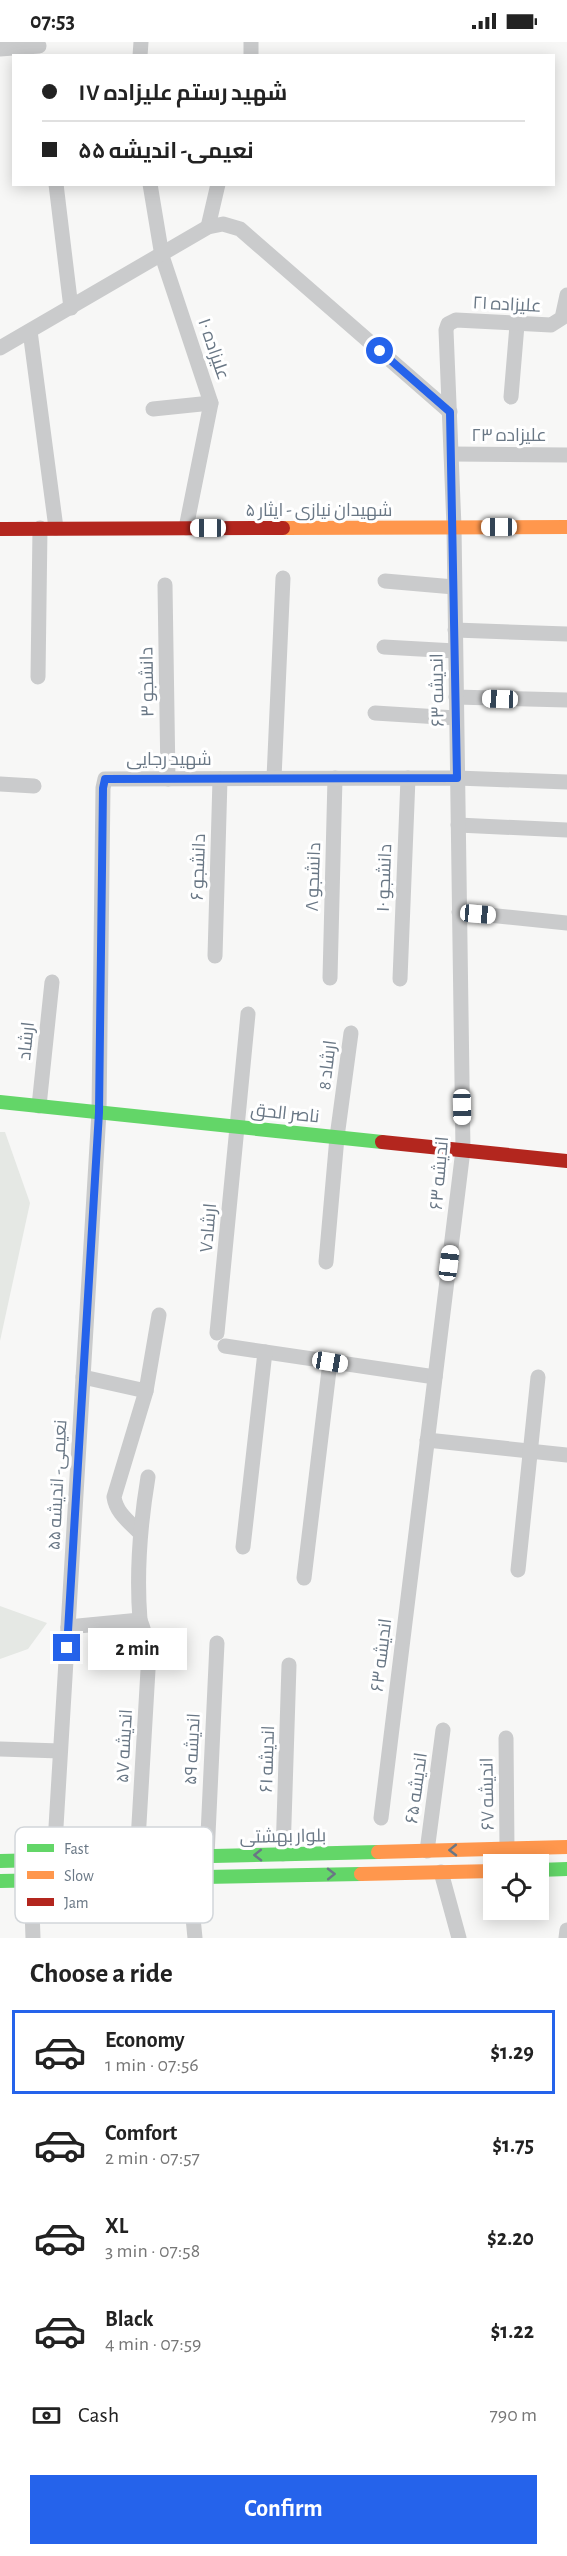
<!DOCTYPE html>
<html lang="en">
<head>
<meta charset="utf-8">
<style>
  body { margin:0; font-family:"Alegreya Sans",Cairo,sans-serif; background:#f6f6f6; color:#222; height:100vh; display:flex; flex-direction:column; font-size:22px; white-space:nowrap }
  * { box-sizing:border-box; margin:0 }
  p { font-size:20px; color:#767676 }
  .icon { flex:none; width:33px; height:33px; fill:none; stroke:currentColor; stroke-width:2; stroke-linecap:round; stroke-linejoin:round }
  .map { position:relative; height:1896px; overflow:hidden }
  .panel { display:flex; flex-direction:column; background:#fff; flex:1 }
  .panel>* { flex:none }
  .guide { position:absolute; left:12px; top:12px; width:543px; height:132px; border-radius:0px; box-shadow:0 3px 15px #0003; display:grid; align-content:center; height:132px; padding:0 30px; background:#fff }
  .tools { position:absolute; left:483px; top:1812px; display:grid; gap:12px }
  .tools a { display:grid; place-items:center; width:66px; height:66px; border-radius:0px; background:#fff; box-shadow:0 3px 15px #0003; font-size:30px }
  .end { position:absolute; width:27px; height:27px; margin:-14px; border:8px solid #2563eb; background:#fff; box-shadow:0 0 0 3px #fff }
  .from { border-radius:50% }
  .bubble { position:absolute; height:42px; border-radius:0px; background:#fff; box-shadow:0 3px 15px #0003; font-size:20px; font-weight:700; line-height:42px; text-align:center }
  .car { position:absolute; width:18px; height:36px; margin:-18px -9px; border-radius:8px; box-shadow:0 0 4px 2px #0007; background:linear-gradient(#fff 24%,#345 0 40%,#fff 0 76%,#345 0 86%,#fff 0) }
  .guide b { display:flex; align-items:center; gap:21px; height:57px; font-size:22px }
  .guide b+b { border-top:2px solid #e0e0e0 }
  .guide i { width:15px; height:15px; background:#222 }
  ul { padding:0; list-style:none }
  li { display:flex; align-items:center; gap:18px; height:84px; margin:0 12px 9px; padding:0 18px; border:3px solid transparent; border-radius:0px }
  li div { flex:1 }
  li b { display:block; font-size:22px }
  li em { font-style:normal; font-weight:700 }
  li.active { border-color:#2563eb }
  li>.icon { width:54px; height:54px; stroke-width:1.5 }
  h2 { padding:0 30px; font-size:27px; line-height:72px }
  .pay { display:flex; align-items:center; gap:15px; height:66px; padding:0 30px; font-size:22px }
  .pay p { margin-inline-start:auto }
  .action { display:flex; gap:12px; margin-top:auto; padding:12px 30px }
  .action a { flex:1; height:69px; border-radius:0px; background:#2563eb; color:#fff; font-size:24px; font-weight:700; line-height:69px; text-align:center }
  .status { display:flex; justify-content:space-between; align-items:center; height:42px; padding:0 30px; background:#fff; direction:ltr }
  .status svg { height:16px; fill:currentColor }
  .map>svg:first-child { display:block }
  .green { fill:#e5e8e4 }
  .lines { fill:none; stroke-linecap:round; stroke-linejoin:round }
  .street { stroke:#cacbcc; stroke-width:15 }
  .fast { stroke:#63d668; stroke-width:14 }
  .slow { stroke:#ff974d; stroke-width:14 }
  .jam { stroke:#b3261e; stroke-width:14 }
  .oneway { stroke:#697785 }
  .route { stroke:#2563eb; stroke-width:8 }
  .labels { text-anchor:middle; stroke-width:6; stroke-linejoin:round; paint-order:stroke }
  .street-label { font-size:18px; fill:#697785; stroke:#fff }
  .key { fill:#fff; stroke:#d2d6da; stroke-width:1.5 }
  .key-label { font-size:16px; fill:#697785 }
</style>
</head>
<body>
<div class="status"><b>07:53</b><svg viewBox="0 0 49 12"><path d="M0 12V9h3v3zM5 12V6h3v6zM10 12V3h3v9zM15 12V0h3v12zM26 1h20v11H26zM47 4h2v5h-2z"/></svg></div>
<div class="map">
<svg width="567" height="1896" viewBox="0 0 567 1896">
  <rect width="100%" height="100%" fill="#f7f7f6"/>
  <!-- green -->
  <g class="green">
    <path d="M0,1090H5L30,1161L0,1299Z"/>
    <path d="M0,1564L47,1581L28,1607L0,1617Z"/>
  </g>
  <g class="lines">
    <!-- street -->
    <g class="street">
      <path d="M0,7L39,4"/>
      <path d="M140,14L141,0"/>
      <path d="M251,14V0"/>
      <path d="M56,142L71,266"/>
      <path d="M150,142L162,214L211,361L186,486"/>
      <path d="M208,185L218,142"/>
      <path d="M30,289L56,486"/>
      <path d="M0,306L208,185L223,182L240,187L450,370"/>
      <path d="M511,355L517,283"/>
      <path d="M153,367L211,361"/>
      <path d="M452,412L567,413"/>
      <path d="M385,539L454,545"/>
      <path d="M165,543L168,737"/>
      <path d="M455,588L567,592"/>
      <path d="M384,605L455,609"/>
      <path d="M38,635L40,486"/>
      <path d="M456,655L567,658"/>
      <path d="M375,671L456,676"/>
      <path d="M274,736L283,536"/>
      <path d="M0,742L34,744"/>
      <path d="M458,783L567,788"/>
      <path d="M459,870L567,881"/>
      <path d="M215,914L220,737"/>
      <path d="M330,936L335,736"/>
      <path d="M400,937L408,736"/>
      <path d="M39,1064L52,940"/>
      <path d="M326,1220L337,1095L351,991"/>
      <path d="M217,1291L248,972"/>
      <path d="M225,1304L435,1335"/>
      <path d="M83,1335L146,1349"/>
      <path d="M427,1398L567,1413"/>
      <path d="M139,1490C128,1479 116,1470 114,1455L146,1349L159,1273"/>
      <path d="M243,1505L265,1310"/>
      <path d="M518,1528L538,1335"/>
      <path d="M304,1536L330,1320"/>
      <path d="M140,1578C136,1528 140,1483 148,1435"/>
      <path d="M68,1585L140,1578C147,1595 148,1610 148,1628L137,1816"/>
      <path d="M506,1696L507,1807"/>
      <path d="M0,1707L60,1709"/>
      <path d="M381,1776L463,1108L454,485L446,288L448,282L456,278L551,283L562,276L567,253"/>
      <path d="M427,1809L443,1688"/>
      <path d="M283,1812L289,1623"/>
      <path d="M207,1814L217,1601"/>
      <path d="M54,1818L99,1070L103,746L105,737L457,736L567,740"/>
      <path d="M441,1830L459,1896"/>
      <path d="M189,1835L195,1896"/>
      <path d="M31,1839L33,1896"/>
      <path d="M566,1896L567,1888"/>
    </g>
    <!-- fast -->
    <g class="fast">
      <path d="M0,1060L382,1100"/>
      <path d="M0,1819L378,1810"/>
      <path d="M538,1828L567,1827"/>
      <path d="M0,1839L361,1832"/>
    </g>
    <!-- slow -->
    <g class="slow">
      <path d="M283,486L567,485"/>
      <path d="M378,1810L567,1805"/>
      <path d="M361,1832L494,1829"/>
    </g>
    <!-- jam -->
    <g class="jam">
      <path d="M0,487L283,486"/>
      <path d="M382,1100L567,1119"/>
    </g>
  </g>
  <!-- one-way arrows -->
  <defs><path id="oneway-chevron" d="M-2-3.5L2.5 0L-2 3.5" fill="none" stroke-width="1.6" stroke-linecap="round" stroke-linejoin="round" transform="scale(1.5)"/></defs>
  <g class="oneway">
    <use href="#oneway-chevron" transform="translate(453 1808) rotate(179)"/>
    <use href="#oneway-chevron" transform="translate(258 1813) rotate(179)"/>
    <use href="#oneway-chevron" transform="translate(331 1832) rotate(-1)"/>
  </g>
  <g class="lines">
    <!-- route -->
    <path class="route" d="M67,1606L99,1070L103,746L105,737L457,736L450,370L380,309"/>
  </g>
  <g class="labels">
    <!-- street labels -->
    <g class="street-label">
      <text transform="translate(507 262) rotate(3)" y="6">علیزاده ۲۱</text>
      <text transform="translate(214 307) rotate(71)" y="6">علیزاده ۱۰</text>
      <text x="509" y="399">علیزاده ۲۳</text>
      <text x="319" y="474">شهیدان نیازی - ایثار ۵</text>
      <text transform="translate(147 640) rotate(-91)" y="6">دانشجو ۳</text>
      <text transform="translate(437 648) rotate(-91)" y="6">اندیشه ۶۳</text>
      <text x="169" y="723">شهید رجایی</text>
      <text transform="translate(198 825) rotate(-88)" y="6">دانشجو ۶</text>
      <text transform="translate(313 835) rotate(-88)" y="6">دانشجو ۸</text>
      <text transform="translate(384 836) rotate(-88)" y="6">دانشجو ۱۰</text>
      <text transform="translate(26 999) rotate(-84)" y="6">ارشاد</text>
      <text transform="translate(327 1023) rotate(-83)" y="6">ارشاد 8</text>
      <text transform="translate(285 1071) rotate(6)" y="6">ناصر الحق</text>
      <text transform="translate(439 1131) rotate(-85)" y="6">اندیشه ۶۳</text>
      <text transform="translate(208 1186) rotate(-85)" y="6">ارشاد۷</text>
      <text transform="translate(57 1443) rotate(-87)" y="6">نعیمی- اندیشه ۵۵</text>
      <text transform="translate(381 1613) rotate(-83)" y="6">اندیشه ۶۳</text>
      <text transform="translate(124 1704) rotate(-87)" y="6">اندیشه ۵۷</text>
      <text transform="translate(192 1707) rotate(-87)" y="6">اندیشه ۵۹</text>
      <text transform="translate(267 1717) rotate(-88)" y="6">اندیشه ۶۱</text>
      <text transform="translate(416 1746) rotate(-82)" y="6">اندیشه ۶۵</text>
      <text transform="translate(487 1752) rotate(-91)" y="6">اندیشه ۶۷</text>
      <text transform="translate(283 1794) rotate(-1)" y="6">بلوار بهشتی</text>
    </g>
  </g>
  <!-- legend -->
  <rect x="15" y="1785" width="198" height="96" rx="9" class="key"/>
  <rect x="27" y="1802" width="27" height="8" fill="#63d668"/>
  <rect x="27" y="1829" width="27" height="8" fill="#ff974d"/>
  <rect x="27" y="1856" width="27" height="8" fill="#b3261e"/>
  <g class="key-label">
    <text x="64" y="1812">Fast</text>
    <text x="64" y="1839">Slow</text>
    <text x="64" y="1866">Jam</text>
  </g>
</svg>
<div class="tools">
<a><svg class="icon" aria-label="locate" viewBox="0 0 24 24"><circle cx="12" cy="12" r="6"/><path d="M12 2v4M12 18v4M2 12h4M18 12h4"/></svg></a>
</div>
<i class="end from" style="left:380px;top:309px"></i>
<i class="end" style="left:67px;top:1606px"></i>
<div class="bubble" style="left:88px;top:1586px;width:99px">2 min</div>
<i class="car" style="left:499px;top:485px;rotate:270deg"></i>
<i class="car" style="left:208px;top:486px;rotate:270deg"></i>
<i class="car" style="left:500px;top:657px;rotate:272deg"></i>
<i class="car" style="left:478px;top:872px;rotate:95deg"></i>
<i class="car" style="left:462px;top:1065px;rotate:179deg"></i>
<i class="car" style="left:449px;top:1221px;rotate:7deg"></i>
<i class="car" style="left:330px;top:1320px;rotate:99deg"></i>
<div class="guide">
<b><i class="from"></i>۱۷ شهید رستم علیزاده</b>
<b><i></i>نعیمی- اندیشه ۵۵</b>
</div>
</div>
<section class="panel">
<h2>Choose a ride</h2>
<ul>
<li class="active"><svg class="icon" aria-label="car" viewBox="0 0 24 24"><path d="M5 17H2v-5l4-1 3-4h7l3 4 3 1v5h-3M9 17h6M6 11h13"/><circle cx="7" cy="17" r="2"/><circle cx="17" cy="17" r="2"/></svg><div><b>Economy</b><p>1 min · 07:56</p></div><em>$1.29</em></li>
<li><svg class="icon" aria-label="car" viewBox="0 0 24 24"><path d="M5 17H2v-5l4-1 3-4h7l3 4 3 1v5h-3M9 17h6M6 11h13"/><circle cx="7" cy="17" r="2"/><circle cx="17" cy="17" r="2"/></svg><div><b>Comfort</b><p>2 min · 07:57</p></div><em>$1.75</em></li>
<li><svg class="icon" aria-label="car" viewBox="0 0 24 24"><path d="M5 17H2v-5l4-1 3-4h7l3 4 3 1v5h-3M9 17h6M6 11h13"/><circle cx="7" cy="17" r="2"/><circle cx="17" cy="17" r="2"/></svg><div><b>XL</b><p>3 min · 07:58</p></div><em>$2.20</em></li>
<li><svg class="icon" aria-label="car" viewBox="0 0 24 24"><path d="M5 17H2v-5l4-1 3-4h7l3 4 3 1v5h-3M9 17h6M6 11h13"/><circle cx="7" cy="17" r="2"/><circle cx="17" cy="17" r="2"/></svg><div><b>Black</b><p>4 min · 07:59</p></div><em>$1.22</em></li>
</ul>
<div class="pay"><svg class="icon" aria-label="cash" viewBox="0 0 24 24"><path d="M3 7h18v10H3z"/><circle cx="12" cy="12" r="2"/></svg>Cash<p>790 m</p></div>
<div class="action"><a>Confirm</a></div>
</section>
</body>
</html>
